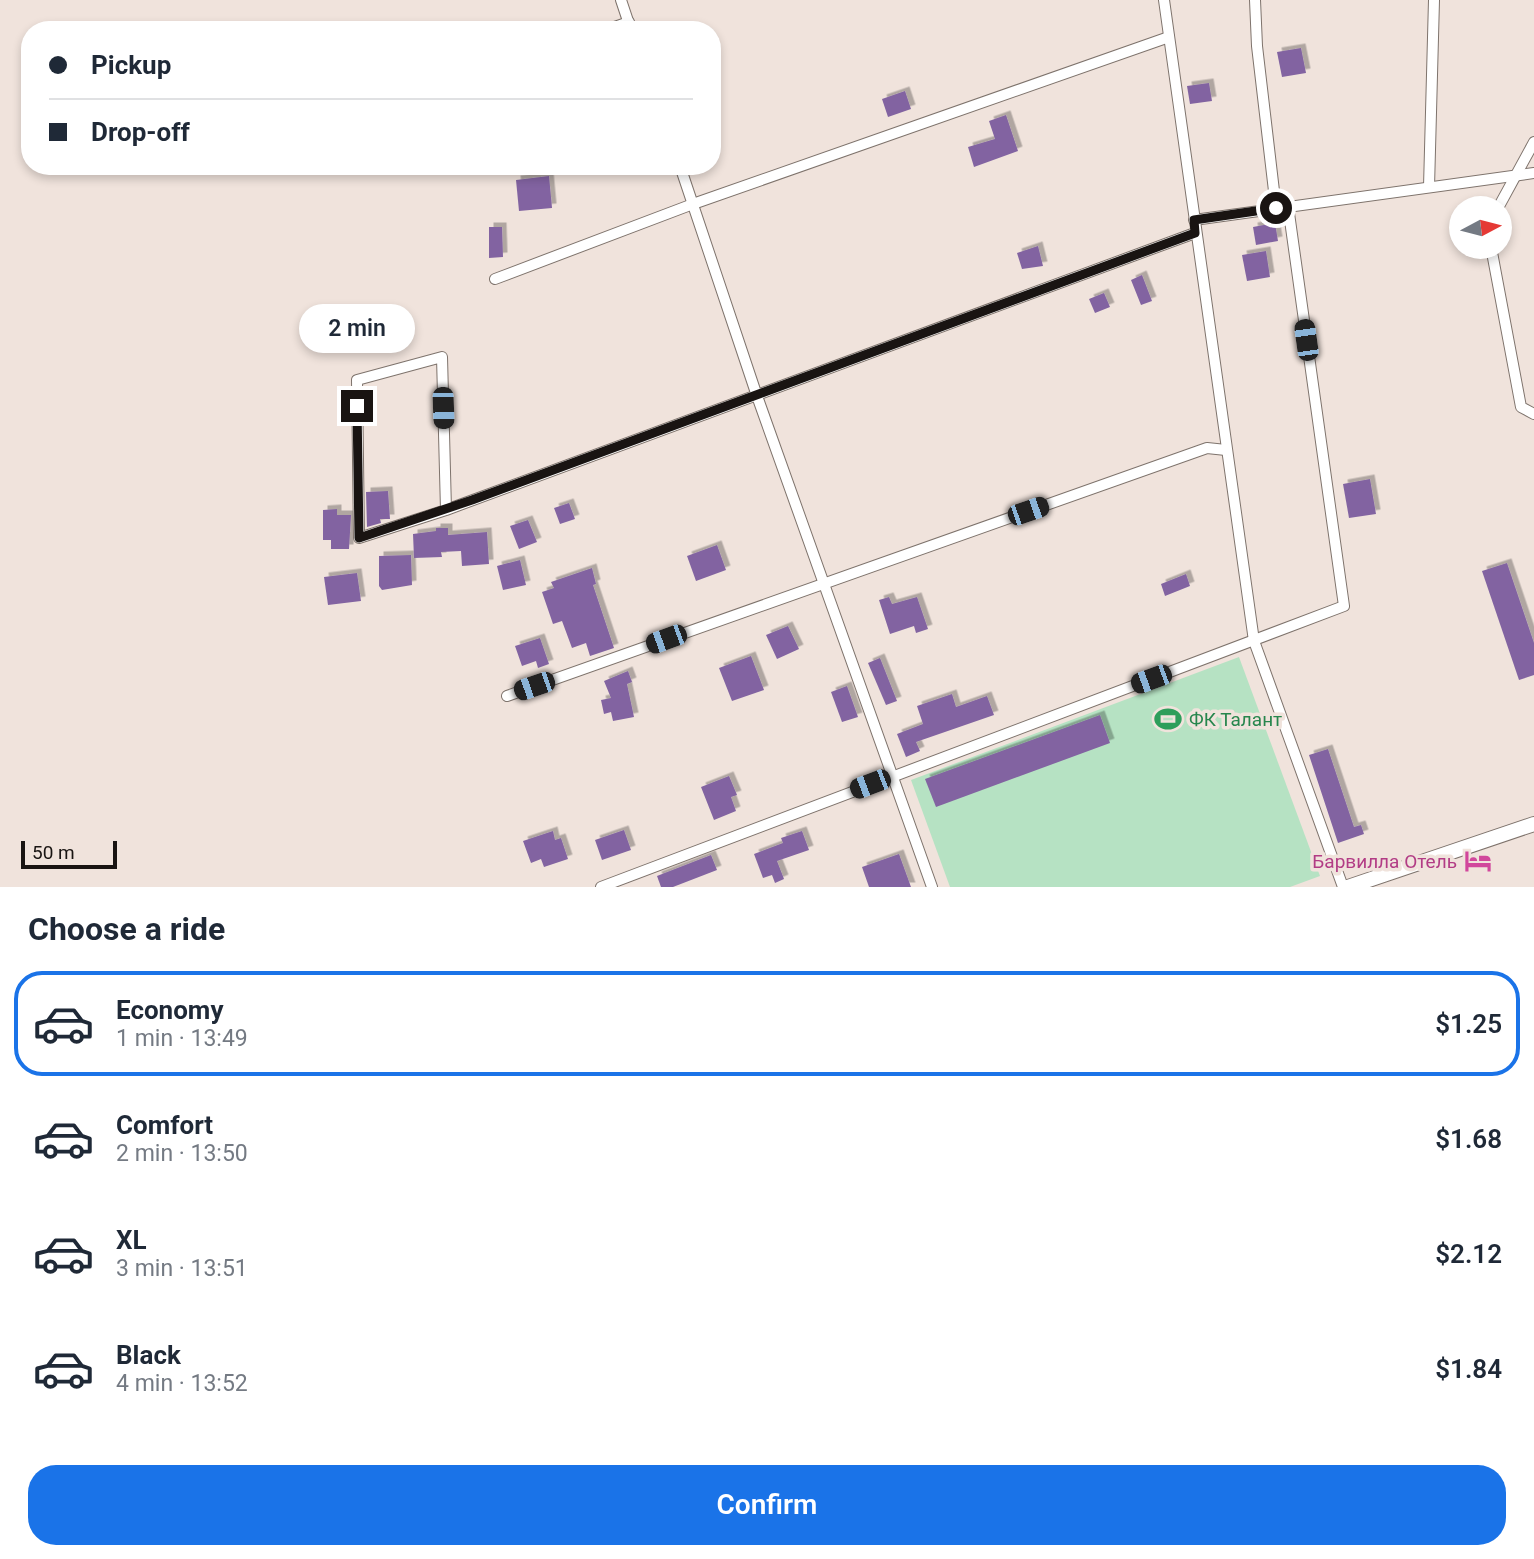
<!DOCTYPE html>
<html lang="en">
<head>
<meta charset="utf-8">
<style>
  body { margin:0; font-family:Roboto,sans-serif; background:#f2f2f3; color:#1f2937; height:100vh; display:flex; flex-direction:column; font-size:26px; white-space:nowrap }
  * { box-sizing:border-box; margin:0 }
  p { font-size:23px; color:#747a83 }
  .icon { flex:none; width:38px; height:38px; fill:none; stroke:currentColor; stroke-width:2; stroke-linecap:round; stroke-linejoin:round }
  .map { position:relative; height:887px; overflow:hidden }
  .side { display:flex; flex-direction:column; background:#fff; flex:1 }
  .side>* { flex:none }
  .banner { position:absolute; left:21px; top:21px; width:700px; height:154px; border-radius:28px; box-shadow:0 4px 10px #0003; display:grid; align-content:center; height:154px; padding:0 28px; background:#fff }
  .needle { width:46px; rotate:83deg }
  .buttons { position:absolute; left:1449px; top:196px; display:grid; gap:14px }
  .buttons a { display:grid; place-items:center; width:63px; height:63px; border-radius:50%; background:#fff; box-shadow:0 4px 10px #0003; font-size:35px }
  .scale { position:absolute; left:21px; bottom:18px; width:96px; box-sizing:border-box; padding-left:7px; border:4px solid #191412; border-top:0; font-size:19px; line-height:24px; white-space:nowrap; color:#191412; -webkit-text-stroke:5px #f0e3dc; paint-order:stroke }
  .end { position:absolute; width:32px; height:32px; margin:-16px; border:9px solid #191412; background:#fff; box-shadow:0 0 0 4px #fff }
  .from { border-radius:50% }
  .bubble { position:absolute; height:49px; border-radius:24px; background:#fff; box-shadow:0 4px 10px #0003; font-size:23px; font-weight:600; line-height:49px; text-align:center }
  .car { position:absolute; width:21px; height:42px; margin:-21px -10px; border-radius:9px; box-shadow:0 0 5px 2px #0007; background:linear-gradient(#222 24%,#8ab4d8 0 40%,#222 0 76%,#8ab4d8 0 86%,#222 0) }
  .banner b { display:flex; align-items:center; gap:24px; height:66px; font-size:26px }
  .banner b+b { border-top:2px solid #e0e1e3 }
  .banner i { width:18px; height:18px; background:#1f2937 }
  ul { padding:0; list-style:none }
  li { display:flex; align-items:center; gap:21px; height:105px; margin:0 14px 10px; padding:0 14px; border:4px solid transparent; border-radius:28px }
  li div { flex:1 }
  li b { display:block; font-size:26px }
  li em { font-style:normal; font-weight:600 }
  li.on { border-color:#1a73e8 }
  li>.icon { width:63px; height:63px; stroke-width:1.5 }
  h2 { padding:0 28px; font-size:32px; line-height:84px }
  .primary-button { display:flex; gap:14px; margin-top:auto; padding:14px 28px }
  .primary-button a { flex:1; height:80px; border-radius:28px; background:#1a73e8; color:#fff; font-size:28px; font-weight:600; line-height:80px; text-align:center }
  .map>svg:first-child { display:block }
  .green { fill:#b6e2c3 }
  .building { fill:#8264a1; filter:url(#shadow) }
  .lines { fill:none; stroke-linecap:round; stroke-linejoin:round }
  .minor-casing { stroke:#7e736c; stroke-width:12 }
  .secondary-casing { stroke:#7e736c; stroke-width:16 }
  .minor { stroke:#fff; stroke-width:10 }
  .secondary { stroke:#fff; stroke-width:14 }
  .route { stroke:#191412; stroke-width:9 }
  .labels { text-anchor:middle; stroke-width:7; stroke-linejoin:round; paint-order:stroke }
  .leisure-label { font-size:19px; fill:#27864d; stroke:#f0e3dc; text-anchor:start }
  .hotel-label { font-size:19px; fill:#b23c85; stroke:#f0e3dc; text-anchor:end }
</style>
</head>
<body>
<div class="map">
<svg width="1534" height="887" viewBox="0 0 1534 887">
  <defs>
    <filter id="shadow"><feDropShadow dx="4.5" dy="-4.5" stdDeviation="0" flood-color="#0004"/></filter>
  </defs>
  <rect width="100%" height="100%" fill="#f0e3dc"/>
  <!-- green -->
  <path class="green" d="M1239,657L1320,876L1290,887H950L911,780Z"/>
  <!-- building -->
  <g class="building">
    <path d="M1301,48L1306,73L1282,77L1277,52Z"/>
    <path d="M1209,83L1212,101L1190,104L1187,86Z"/>
    <path d="M905,91L911,109L888,117L882,99Z"/>
    <path d="M1006,115L1018,151L974,167L968,147L995,139L989,121Z"/>
    <path d="M549,176L552,208L519,211L516,180Z"/>
    <path d="M1275,223L1278,241L1256,245L1253,227Z"/>
    <path d="M489,227H502L503,257L489,258Z"/>
    <path d="M1038,246L1043,266L1022,269L1017,253Z"/>
    <path d="M1266,251L1270,277L1247,281L1242,255Z"/>
    <path d="M1142,275L1152,301L1141,305L1131,280Z"/>
    <path d="M1104,293L1110,307L1095,313L1089,299Z"/>
    <path d="M1370,479L1376,514L1349,518L1343,484Z"/>
    <path d="M388,491L390,519H380L381,523L367,527L366,492Z"/>
    <path d="M569,503L575,519L560,524L554,508Z"/>
    <path d="M337,509V515H351L349,549H331V540H323V510Z"/>
    <path d="M528,520L537,542L519,549L510,526Z"/>
    <path d="M436,528H448V535L487,532L489,564L462,566L461,551L441,552L442,557L414,558L413,534L436,531Z"/>
    <path d="M717,545L726,570L696,581L687,556Z"/>
    <path d="M411,555L412,585L382,590L379,586V556Z"/>
    <path d="M520,560L526,585L503,590L497,566Z"/>
    <path d="M1507,563L1534,643V675L1519,680L1482,571Z"/>
    <path d="M592,568L596,584L593,585L614,648L590,656L586,643L572,648L562,621L553,624L542,592L554,588L551,582Z"/>
    <path d="M357,573L361,601L328,605L324,577Z"/>
    <path d="M1186,574L1190,586L1165,596L1161,584Z"/>
    <path d="M889,597L892,604L917,597L928,629L916,633L914,626L890,634L879,600Z"/>
    <path d="M788,626L799,649L777,659L766,635Z"/>
    <path d="M540,638L549,664L538,668L536,661L522,666L515,646Z"/>
    <path d="M751,656L764,690L732,701L719,668Z"/>
    <path d="M880,658L897,701L886,705L868,663Z"/>
    <path d="M628,671L632,682L627,684L634,717L613,721L611,712L604,714L601,700L611,698L604,681Z"/>
    <path d="M847,686L858,717L842,722L831,692Z"/>
    <path d="M952,694L956,707L987,696L994,715L916,742L920,751L906,757L897,734L923,724L917,706Z"/>
    <path d="M1100,715L1110,743L936,807L925,779Z"/>
    <path d="M1328,749L1354,827L1361,825L1364,834L1338,843L1309,755Z"/>
    <path d="M729,776L737,795L731,797L736,811L714,820L701,787Z"/>
    <path d="M624,830L631,850L602,860L595,840Z"/>
    <path d="M553,831L555,840L561,838L568,859L544,867L541,859L531,863L523,841Z"/>
    <path d="M802,831L809,850L777,861L784,879L775,883L772,875L763,878L754,854L783,843L781,838Z"/>
    <path d="M899,854L911,887H869L862,867Z"/>
    <path d="M711,855L717,870L673,887H661L657,876Z"/>
  </g>
  <g class="lines">
    <defs>
      <g id="minor">
        <path d="M621,0L631,30"/>
        <path d="M1164,0L1254,641L1343,887"/>
        <path d="M1255,0L1257,46L1276,208"/>
        <path d="M606,30L629,22"/>
        <path d="M680,166L757,396L932,887"/>
        <path d="M1429,187L1434,0"/>
        <path d="M1498,208L1534,142"/>
        <path d="M1194,220L1534,173"/>
        <path d="M1491,247L1521,407L1534,414"/>
        <path d="M495,279L693,204L1169,37"/>
        <path d="M446,510L442,357L357,380L359,538L446,510L1195,233"/>
        <path d="M507,696L1207,448L1226,450"/>
        <path d="M601,887L1344,606L1288,206"/>
      </g>
      <path id="secondary" d="M1348,887L1534,824"/>
    </defs>
    <!-- minor casing -->
    <use href="#minor" class="minor-casing"/>
    <!-- secondary casing -->
    <use href="#secondary" class="secondary-casing"/>
    <!-- minor -->
    <use href="#minor" class="minor"/>
    <!-- secondary -->
    <use href="#secondary" class="secondary"/>
  </g>
  <g class="lines">
    <!-- route -->
    <path class="route" d="M357,406L359,538L472,500L1195,233L1194,220L1276,208"/>
  </g>
  <!-- icons -->
  <defs>
    <symbol id="stadium-bare" viewBox="-9 -9 18 18"><path d="M0-5a6.5 5 0 1 0 0 10a6.5 5 0 1 0 0-10ZM-3.5-1.8h7v3.6h-7Z" fill="#2e9e5b" stroke="#f0e3dc" stroke-width="2.5" paint-order="stroke"/></symbol>
    <symbol id="hotel-bare" viewBox="-9 -9 18 18"><path d="M-6-4.5h1.5V1H6V5H4.5V3h-9V5H-6ZM-4 0a1.8 1.8 0 1 1 3.6 0ZM.5 0V-2.5h3Q6-2.5 6 0Z" fill="#d1479c" stroke="#f0e3dc" stroke-width="2.5" paint-order="stroke"/></symbol>
  </defs>
  <g fill-rule="evenodd">
    <use href="#stadium-bare" x="1149" y="700" width="38" height="38"/>
    <use href="#hotel-bare" x="1459" y="842" width="38" height="38"/>
  </g>
  <g class="labels">
    <!-- leisure labels -->
    <g class="leisure-label">
      <text x="1189" y="726">ФК Талант</text>
    </g>
    <!-- hotel labels -->
    <g class="hotel-label">
      <text x="1457" y="868">Барвилла Отель</text>
    </g>
  </g>
</svg>
<div class="buttons">
<a><svg class="needle" viewBox="-14 -14 28 28"><path d="M0-13l5 13h-10z" fill="#e53935"/><path d="M0 13l5-13h-10z" fill="#747a83"/></svg></a>
</div>
<div class="scale">50 m</div>
<i class="end from" style="left:1276px;top:208px"></i>
<i class="end" style="left:357px;top:406px"></i>
<div class="bubble" style="left:299px;top:304px;width:116px">2 min</div>
<i class="car" style="left:1306px;top:340px;rotate:352deg"></i>
<i class="car" style="left:443px;top:408px;rotate:178deg"></i>
<i class="car" style="left:1028px;top:511px;rotate:71deg"></i>
<i class="car" style="left:666px;top:639px;rotate:250deg"></i>
<i class="car" style="left:1151px;top:679px;rotate:250deg"></i>
<i class="car" style="left:534px;top:686px;rotate:251deg"></i>
<i class="car" style="left:870px;top:784px;rotate:249deg"></i>
<div class="banner">
<b><i class="from"></i>Pickup</b>
<b><i></i>Drop-off</b>
</div>
</div>
<section class="side">
<h2>Choose a ride</h2>
<ul>
<li class="on"><svg class="icon" aria-label="car" viewBox="0 0 24 24"><path d="M5 17H2v-5l4-1 3-4h7l3 4 3 1v5h-3M9 17h6M6 11h13"/><circle cx="7" cy="17" r="2"/><circle cx="17" cy="17" r="2"/></svg><div><b>Economy</b><p>1 min · 13:49</p></div><em>$1.25</em></li>
<li><svg class="icon" aria-label="car" viewBox="0 0 24 24"><path d="M5 17H2v-5l4-1 3-4h7l3 4 3 1v5h-3M9 17h6M6 11h13"/><circle cx="7" cy="17" r="2"/><circle cx="17" cy="17" r="2"/></svg><div><b>Comfort</b><p>2 min · 13:50</p></div><em>$1.68</em></li>
<li><svg class="icon" aria-label="car" viewBox="0 0 24 24"><path d="M5 17H2v-5l4-1 3-4h7l3 4 3 1v5h-3M9 17h6M6 11h13"/><circle cx="7" cy="17" r="2"/><circle cx="17" cy="17" r="2"/></svg><div><b>XL</b><p>3 min · 13:51</p></div><em>$2.12</em></li>
<li><svg class="icon" aria-label="car" viewBox="0 0 24 24"><path d="M5 17H2v-5l4-1 3-4h7l3 4 3 1v5h-3M9 17h6M6 11h13"/><circle cx="7" cy="17" r="2"/><circle cx="17" cy="17" r="2"/></svg><div><b>Black</b><p>4 min · 13:52</p></div><em>$1.84</em></li>
</ul>
<div class="primary-button"><a>Confirm</a></div>
</section>
</body>
</html>
